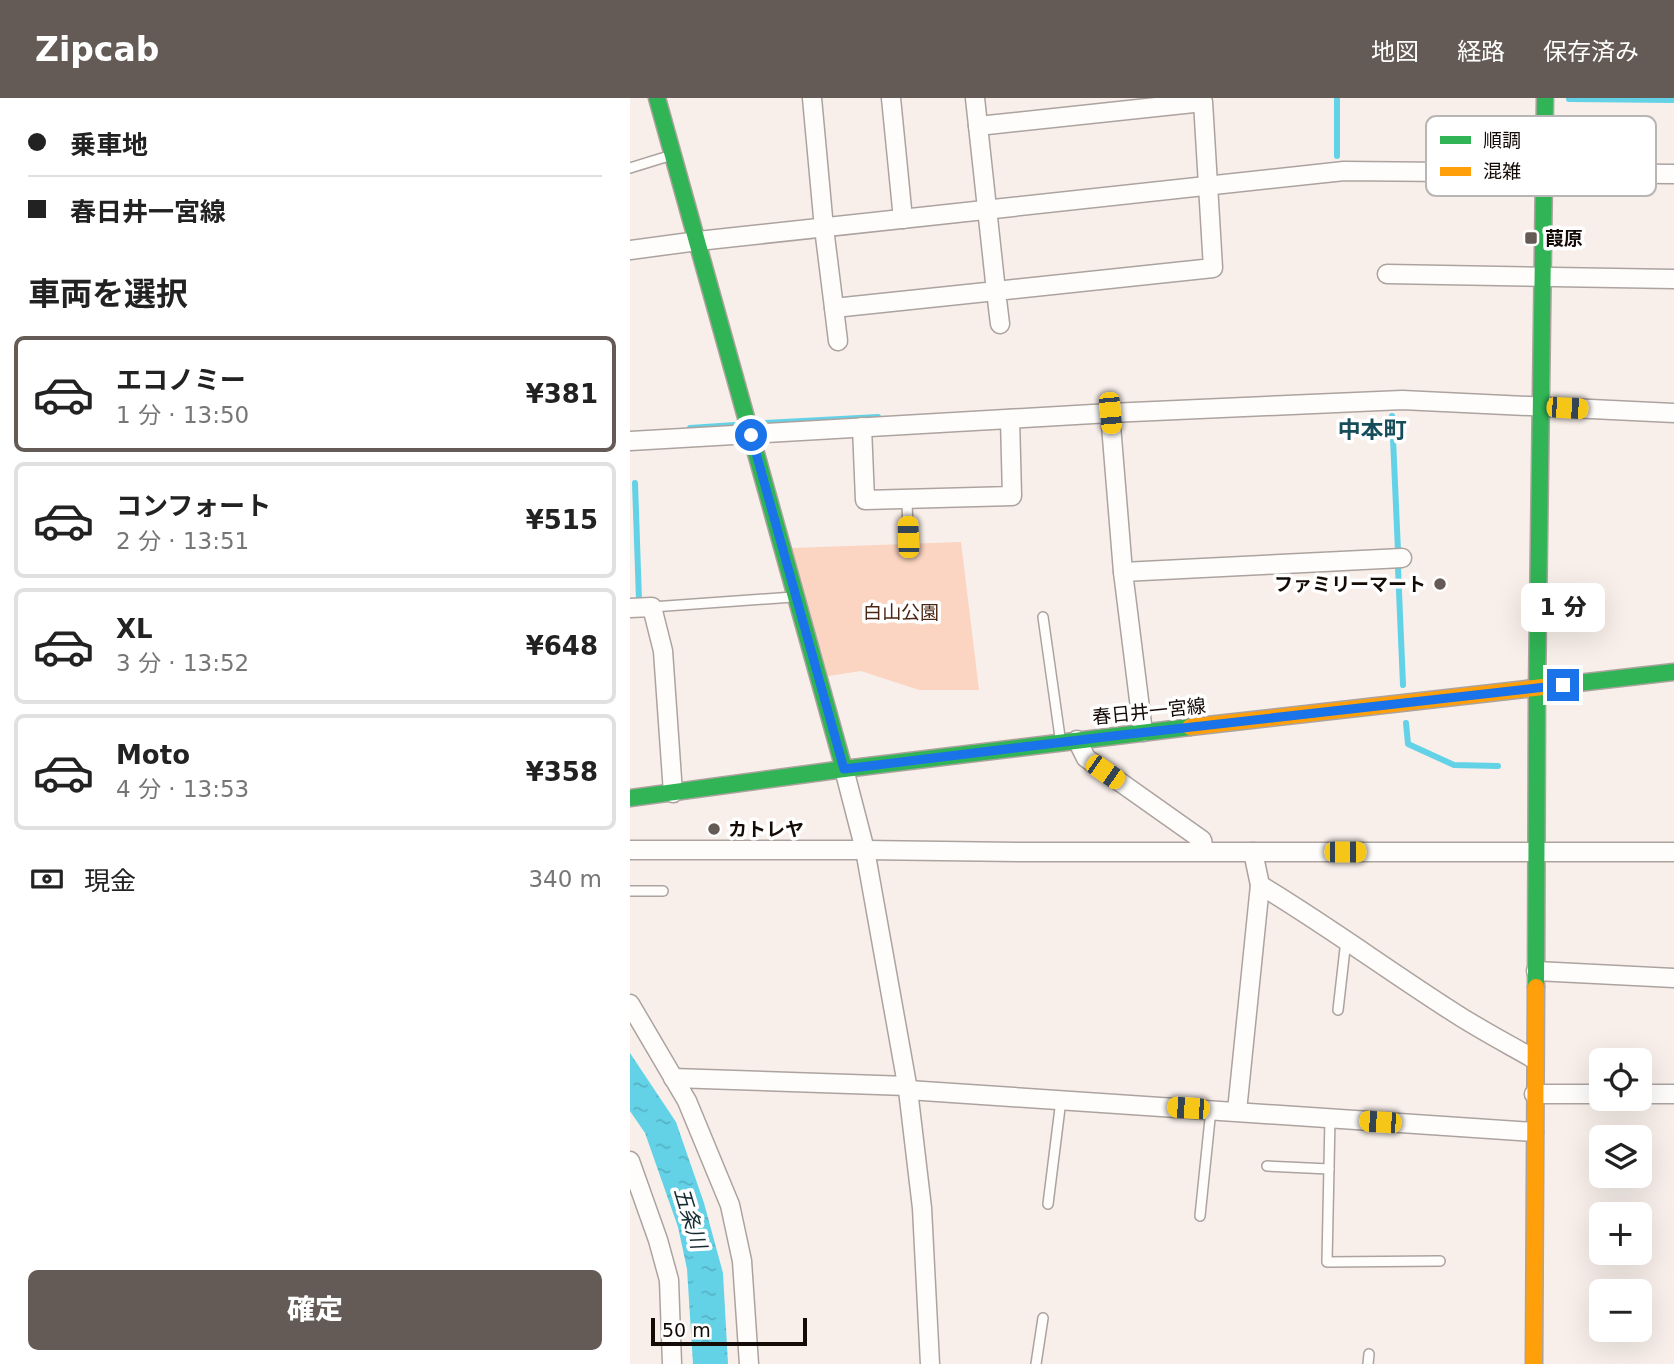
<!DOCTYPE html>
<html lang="ja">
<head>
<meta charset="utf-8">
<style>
  body { margin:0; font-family:"DejaVu Sans","Noto Sans JP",sans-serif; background:#f6f6f6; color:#222; height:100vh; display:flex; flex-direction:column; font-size:26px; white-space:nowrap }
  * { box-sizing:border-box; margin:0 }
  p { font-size:23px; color:#767676 }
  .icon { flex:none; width:38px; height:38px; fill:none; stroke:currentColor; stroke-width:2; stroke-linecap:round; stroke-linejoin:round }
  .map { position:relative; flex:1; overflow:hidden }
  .panel { display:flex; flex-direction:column; background:#fff; width:630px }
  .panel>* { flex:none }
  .hud { display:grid; align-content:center; height:154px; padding:0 28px; background:#fff }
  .controls { position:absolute; left:959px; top:950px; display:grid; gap:14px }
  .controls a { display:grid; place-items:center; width:63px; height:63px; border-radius:10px; background:#fff; box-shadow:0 7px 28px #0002; font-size:35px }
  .scale { position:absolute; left:21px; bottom:18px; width:156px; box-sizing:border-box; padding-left:7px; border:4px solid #140b07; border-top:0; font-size:19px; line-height:24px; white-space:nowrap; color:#140b07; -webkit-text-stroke:5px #fff; paint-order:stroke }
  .end { position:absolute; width:32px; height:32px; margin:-16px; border:9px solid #1a73e8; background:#fff; box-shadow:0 0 0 4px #fff }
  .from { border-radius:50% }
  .bubble { position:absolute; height:49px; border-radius:10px; background:#fff; box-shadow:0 7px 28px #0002; font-size:23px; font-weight:800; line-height:49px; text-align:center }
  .car { position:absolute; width:21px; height:42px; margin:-21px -10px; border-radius:9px; box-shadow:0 0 5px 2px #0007; background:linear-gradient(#f5c518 24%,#345 0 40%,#f5c518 0 76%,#345 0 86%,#f5c518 0) }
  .hud b { display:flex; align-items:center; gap:24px; height:66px; font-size:26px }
  .hud b+b { border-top:2px solid #e0e0e0 }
  .hud i { width:18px; height:18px; background:#222 }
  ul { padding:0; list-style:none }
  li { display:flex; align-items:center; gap:21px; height:116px; margin:0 14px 10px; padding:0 14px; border:4px solid #e0e0e0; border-radius:10px }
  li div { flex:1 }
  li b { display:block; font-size:26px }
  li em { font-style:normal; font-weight:800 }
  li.on { border-color:#645b56 }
  li>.icon { width:63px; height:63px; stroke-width:1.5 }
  h2 { padding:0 28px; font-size:32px; line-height:84px }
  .pay { display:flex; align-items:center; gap:18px; height:77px; padding:0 28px; font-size:26px }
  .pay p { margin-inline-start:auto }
  .button { display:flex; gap:14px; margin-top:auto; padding:14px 28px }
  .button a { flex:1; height:80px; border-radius:10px; background:#645b56; color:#fff; font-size:28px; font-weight:800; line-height:80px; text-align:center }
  header { display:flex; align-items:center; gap:42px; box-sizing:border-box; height:98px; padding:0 35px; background:#645b56; color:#fff }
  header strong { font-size:33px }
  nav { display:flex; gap:38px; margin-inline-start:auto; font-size:24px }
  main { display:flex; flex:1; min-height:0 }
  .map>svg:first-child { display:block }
  .park { fill:#fbd5c1 }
  .water { fill:url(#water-ripples) }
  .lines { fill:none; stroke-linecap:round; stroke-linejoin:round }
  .stream { stroke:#63d2e7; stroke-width:6 }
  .lane-casing { stroke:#aca39f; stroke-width:12 }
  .street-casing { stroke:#aca39f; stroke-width:21 }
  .fast-casing { stroke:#aca39f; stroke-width:19 }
  .slow-casing { stroke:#aca39f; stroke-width:19 }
  .lane { stroke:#fefdfc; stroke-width:9 }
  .street { stroke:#fefdfc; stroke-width:18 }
  .fast { stroke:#30b455; stroke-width:16 }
  .slow { stroke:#ff9f0a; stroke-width:16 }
  .route { stroke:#1a73e8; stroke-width:9 }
  .poi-dot { fill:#645b56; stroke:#fff; stroke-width:2.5 }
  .labels { text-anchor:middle; stroke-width:7; stroke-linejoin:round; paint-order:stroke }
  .poi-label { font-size:19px; font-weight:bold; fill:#140b07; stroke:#fff; text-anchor:start }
  .park-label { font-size:19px; fill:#4b2612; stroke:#fff }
  .street-label { font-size:19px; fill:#140b07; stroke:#fff }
  .water-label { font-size:21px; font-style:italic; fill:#152d33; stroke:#fff }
  .quarter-label { font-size:23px; font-weight:bold; fill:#154d5a; stroke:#fff }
  .key { fill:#fff; stroke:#b8b6b5; stroke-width:2 }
  .key-label { font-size:19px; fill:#140b07 }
</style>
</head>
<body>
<header>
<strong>Zipcab</strong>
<nav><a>地図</a><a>経路</a><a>保存済み</a></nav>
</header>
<main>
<section class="panel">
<div class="hud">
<b><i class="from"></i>乗車地</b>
<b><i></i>春日井一宮線</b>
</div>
<h2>車両を選択</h2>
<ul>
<li class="on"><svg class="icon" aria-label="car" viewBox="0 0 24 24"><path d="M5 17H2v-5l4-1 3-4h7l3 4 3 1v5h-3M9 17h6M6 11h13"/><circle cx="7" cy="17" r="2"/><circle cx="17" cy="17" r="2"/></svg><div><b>エコノミー</b><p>1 分 · 13:50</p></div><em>¥381</em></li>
<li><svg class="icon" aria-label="car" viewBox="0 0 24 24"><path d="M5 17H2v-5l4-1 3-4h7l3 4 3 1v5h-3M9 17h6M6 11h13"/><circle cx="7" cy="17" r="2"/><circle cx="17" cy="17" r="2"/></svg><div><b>コンフォート</b><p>2 分 · 13:51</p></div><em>¥515</em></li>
<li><svg class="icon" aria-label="car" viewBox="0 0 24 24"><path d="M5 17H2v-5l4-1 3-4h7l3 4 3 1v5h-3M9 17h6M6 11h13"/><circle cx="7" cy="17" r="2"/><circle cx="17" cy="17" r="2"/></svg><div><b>XL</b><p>3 分 · 13:52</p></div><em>¥648</em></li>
<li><svg class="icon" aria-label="car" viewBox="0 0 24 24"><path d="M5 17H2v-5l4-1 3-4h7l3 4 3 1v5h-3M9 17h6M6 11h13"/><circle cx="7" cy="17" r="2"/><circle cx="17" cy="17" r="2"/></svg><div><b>Moto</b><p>4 分 · 13:53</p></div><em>¥358</em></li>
</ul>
<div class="pay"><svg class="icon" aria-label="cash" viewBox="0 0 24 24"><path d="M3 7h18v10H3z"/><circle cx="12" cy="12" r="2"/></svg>現金<p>340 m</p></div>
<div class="button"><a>確定</a></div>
</section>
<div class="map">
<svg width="1044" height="1266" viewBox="0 0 1044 1266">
  <defs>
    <pattern id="water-ripples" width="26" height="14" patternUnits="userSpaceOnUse" patternTransform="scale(1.75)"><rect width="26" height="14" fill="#63d2e7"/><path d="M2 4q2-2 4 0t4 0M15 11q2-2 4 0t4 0" fill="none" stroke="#55b3c5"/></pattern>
  </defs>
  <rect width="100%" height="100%" fill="#f8efea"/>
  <!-- park -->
  <path class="park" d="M331,444L349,592H289L231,573L198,578L162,450Z"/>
  <!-- water -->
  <path class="water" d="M0,955L46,1024L74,1105L93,1175L98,1266H63L57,1171L48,1129L15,1035L0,1013Z"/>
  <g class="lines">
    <!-- stream -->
    <g class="stream">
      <path d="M707,0V58"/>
      <path d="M939,1L1044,2"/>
      <path d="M762,318L768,453"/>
      <path d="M135,325L248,319"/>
      <path d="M60,330L105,327"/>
      <path d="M5,385L9,502"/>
      <path d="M768,470L773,587"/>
      <path d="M776,625L778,646L824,667L868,668"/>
    </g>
    <defs>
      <g id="lane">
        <path d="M0,70L42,57"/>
        <path d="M277,401L278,439"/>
        <path d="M22,509L163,499"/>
        <path d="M413,519L430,639"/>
        <path d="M0,793H33"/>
        <path d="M708,912L716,842"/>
        <path d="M700,1020L697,1164L810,1163"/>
        <path d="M637,1068L699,1071"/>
        <path d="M418,1106L431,1002"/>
        <path d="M570,1118L581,1011"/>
        <path d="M406,1266L413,1220"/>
        <path d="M738,1266L739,1256"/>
      </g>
      <g id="street">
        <path d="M182,0L194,130L204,210L366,193L345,0"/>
        <path d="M261,0L273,121"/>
        <path d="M348,28L573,4L583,170L366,193L370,226"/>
        <path d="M0,152L68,143L714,73L1044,76"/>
        <path d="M757,176L1044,181"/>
        <path d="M204,210L208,243"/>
        <path d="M480,315L493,474L513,634"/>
        <path d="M232,329L235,402L382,398L380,321"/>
        <path d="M0,343L480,315L772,302L1044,315"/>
        <path d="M493,474L772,460"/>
        <path d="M0,510L22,509L33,553L43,695"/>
        <path d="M447,642L456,660L572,742L574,753"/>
        <path d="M214,671L235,752L278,992L292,1110L300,1266"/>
        <path d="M0,752H235L388,754H1044"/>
        <path d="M630,787C695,826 756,871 820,912C847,930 876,945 904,961"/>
        <path d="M906,873L1044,880"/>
        <path d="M0,906L57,1003L100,1107L112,1163L119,1266"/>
        <path d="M43,980L277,988"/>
        <path d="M278,992L904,1034"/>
        <path d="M904,996H971"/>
        <path d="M1010,996H1044"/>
        <path d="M607,1013L630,787L623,754"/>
        <path d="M0,1063L28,1142L39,1182L42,1266"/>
      </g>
      <g id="fast">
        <path d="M27,0L214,671"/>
        <path d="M922,588L1044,574"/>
        <path d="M0,700L214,671L560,629"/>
        <path d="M906,889L907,591L915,0"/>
      </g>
      <g id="slow">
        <path d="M560,629L922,588"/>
        <path d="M904,1266L906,889"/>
      </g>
    </defs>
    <!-- lane casing -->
    <use href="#lane" class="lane-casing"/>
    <!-- street casing -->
    <use href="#street" class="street-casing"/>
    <!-- fast casing -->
    <use href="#fast" class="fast-casing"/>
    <!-- slow casing -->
    <use href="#slow" class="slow-casing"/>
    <!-- lane -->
    <use href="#lane" class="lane"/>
    <!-- street -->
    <use href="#street" class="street"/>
    <!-- fast -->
    <use href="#fast" class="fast"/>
    <!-- slow -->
    <use href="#slow" class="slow"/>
  </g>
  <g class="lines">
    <!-- route -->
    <path class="route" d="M121,337L214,671L491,637L933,587"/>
  </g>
  <!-- markers -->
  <g class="poi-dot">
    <rect x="894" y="133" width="14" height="14" rx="3.5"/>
    <circle cx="810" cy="486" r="7"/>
    <circle cx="84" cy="731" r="7"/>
  </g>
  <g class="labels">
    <!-- poi labels -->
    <g class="poi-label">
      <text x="915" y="147">葭原</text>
      <text x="796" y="493" text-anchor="end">ファミリーマート</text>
      <text x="98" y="738">カトレヤ</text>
    </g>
    <!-- park labels -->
    <g class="park-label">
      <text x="271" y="521">白山公園</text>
    </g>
    <!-- street labels -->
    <g class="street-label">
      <text transform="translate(519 613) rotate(-6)" y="7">春日井一宮線</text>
    </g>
    <!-- water labels -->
    <g class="water-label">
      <text transform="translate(60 1120) rotate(73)" y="7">五条川</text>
    </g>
    <!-- quarter labels -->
    <g class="quarter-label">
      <text x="742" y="340">中本町</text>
    </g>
  </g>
  <!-- legend -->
  <rect x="796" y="18" width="230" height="80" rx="10" class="key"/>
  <rect x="810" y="38" width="31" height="8" fill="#30b455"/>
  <rect x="810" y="69" width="31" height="9" fill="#ff9f0a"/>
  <g class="key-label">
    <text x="853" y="49">順調</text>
    <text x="853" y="80">混雑</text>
  </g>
</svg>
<div class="controls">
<a><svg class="icon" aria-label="locate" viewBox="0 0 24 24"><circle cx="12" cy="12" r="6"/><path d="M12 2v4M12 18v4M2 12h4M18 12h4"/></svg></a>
<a><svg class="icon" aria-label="layers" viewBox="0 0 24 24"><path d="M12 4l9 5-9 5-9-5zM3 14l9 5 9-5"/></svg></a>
<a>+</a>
<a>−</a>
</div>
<div class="scale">50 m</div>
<i class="end from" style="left:121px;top:337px"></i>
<i class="end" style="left:933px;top:587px"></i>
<div class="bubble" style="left:891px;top:485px;width:84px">1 分</div>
<i class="car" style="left:937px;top:310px;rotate:93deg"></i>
<i class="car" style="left:480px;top:315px;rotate:175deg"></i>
<i class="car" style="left:278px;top:439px;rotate:358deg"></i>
<i class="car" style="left:475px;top:674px;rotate:125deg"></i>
<i class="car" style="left:715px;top:754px;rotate:90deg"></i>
<i class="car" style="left:558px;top:1010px;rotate:274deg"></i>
<i class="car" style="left:750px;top:1024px;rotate:274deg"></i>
</div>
</main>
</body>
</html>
